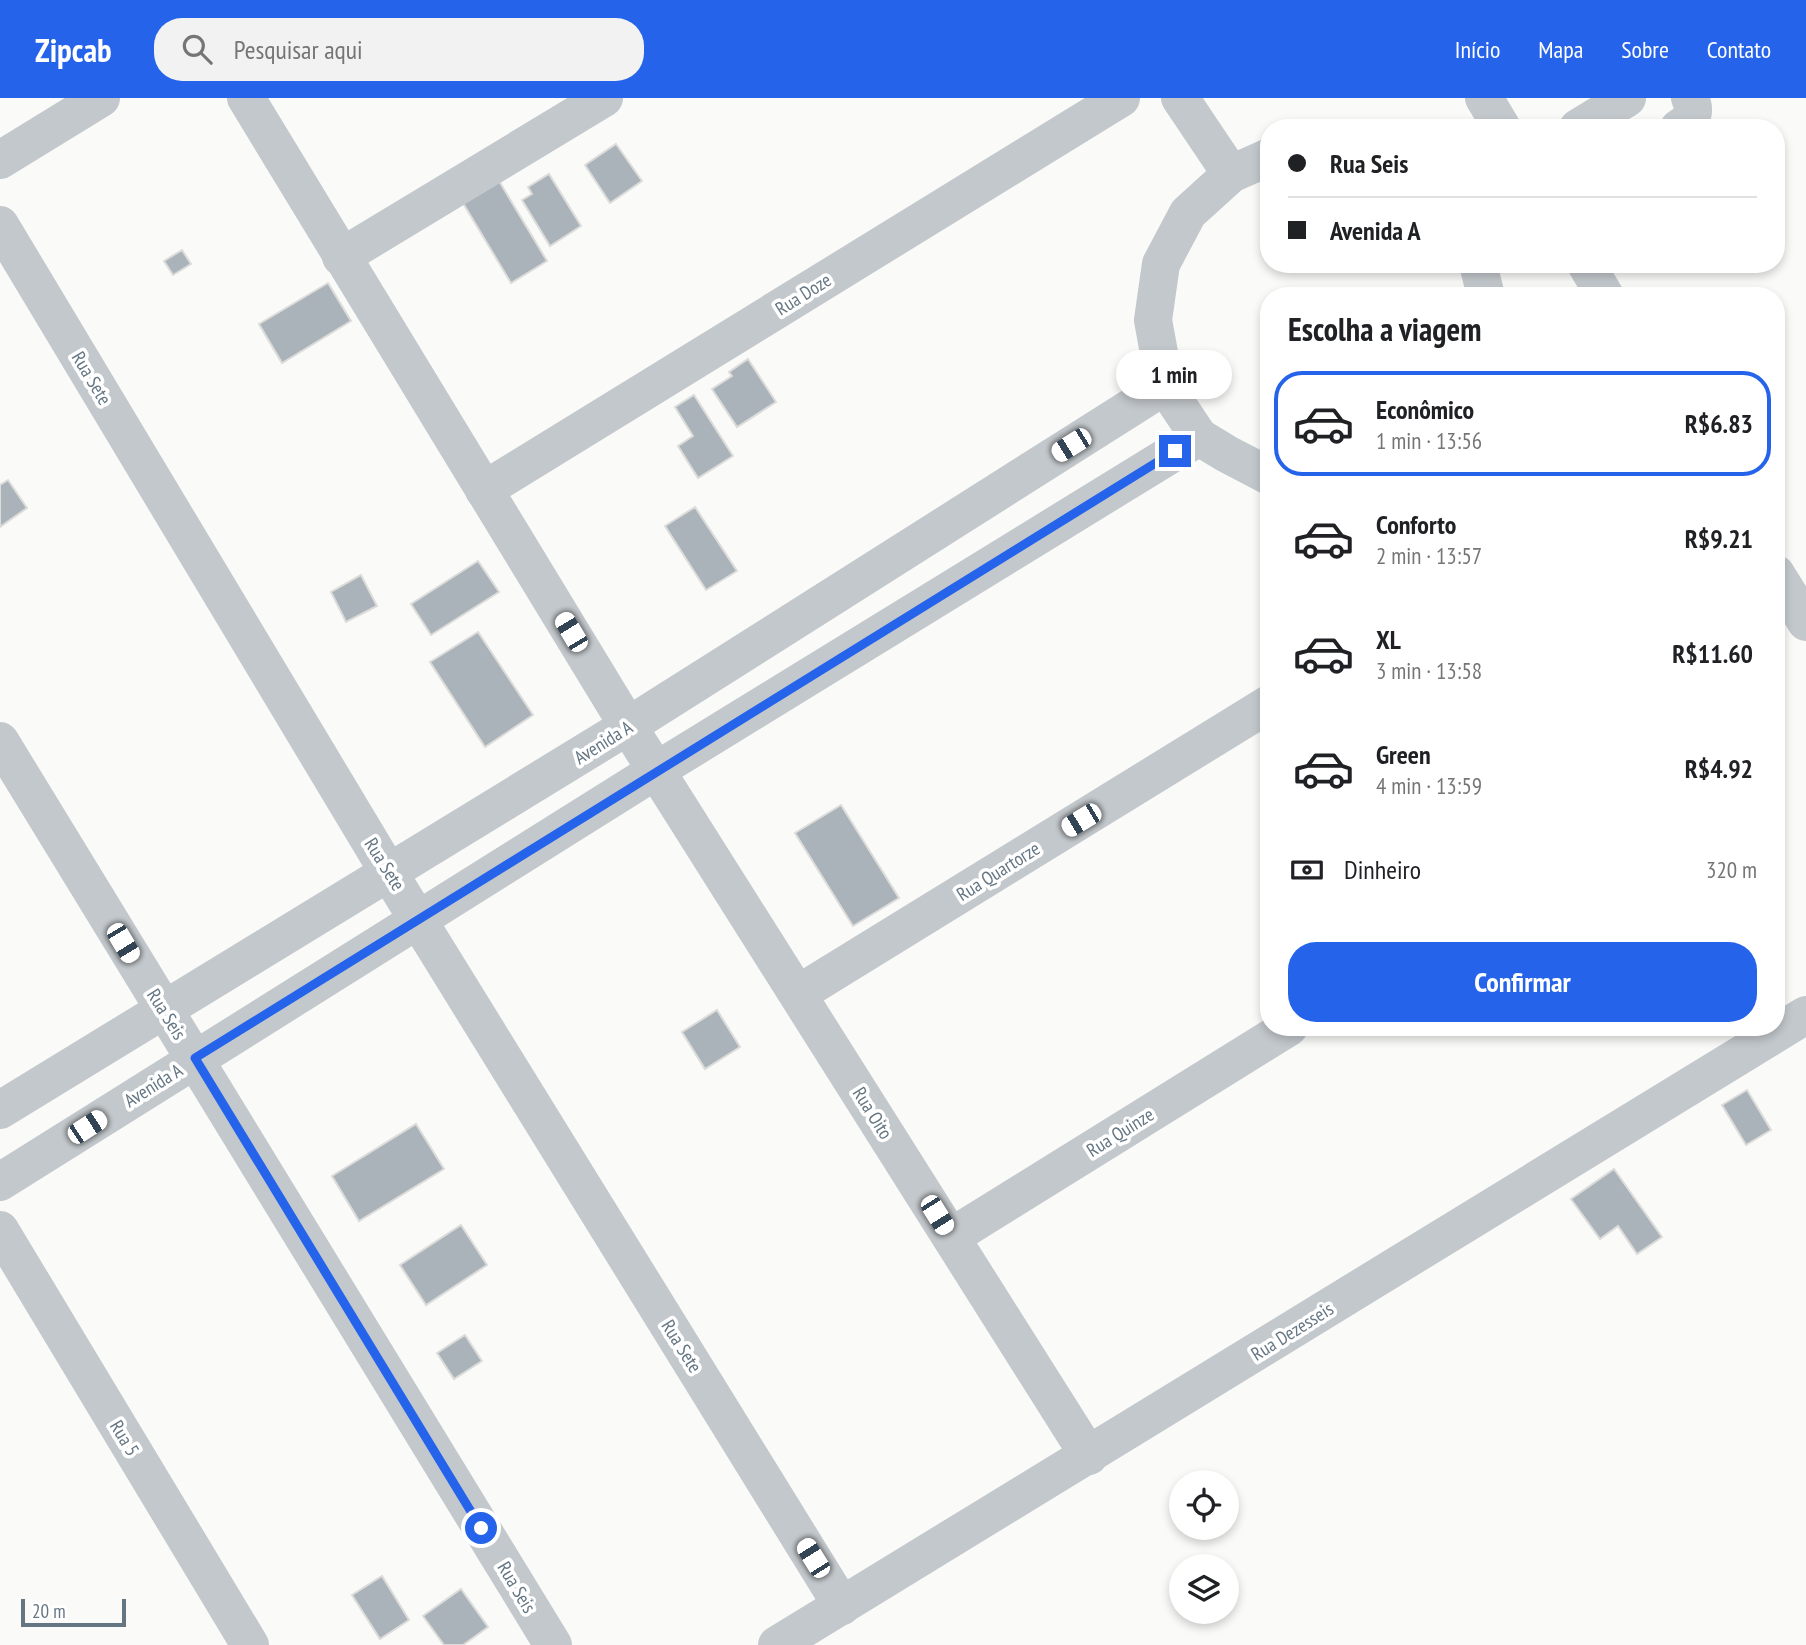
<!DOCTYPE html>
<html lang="pt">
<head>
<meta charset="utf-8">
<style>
  body { margin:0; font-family:"PT Sans Narrow",sans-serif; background:#f2f2f2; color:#202124; height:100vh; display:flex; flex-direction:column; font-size:26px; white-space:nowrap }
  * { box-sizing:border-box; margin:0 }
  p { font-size:23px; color:#757577 }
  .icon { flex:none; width:38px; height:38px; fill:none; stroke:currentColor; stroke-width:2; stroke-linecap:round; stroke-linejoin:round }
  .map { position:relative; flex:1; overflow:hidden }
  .details { position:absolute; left:1260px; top:189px; width:525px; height:749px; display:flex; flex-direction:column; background:#fff; border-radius:28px; box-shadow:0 4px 10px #0003 }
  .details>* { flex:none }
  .banner { position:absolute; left:1260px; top:21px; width:525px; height:154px; border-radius:28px; box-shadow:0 4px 10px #0003; display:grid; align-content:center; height:154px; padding:0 28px; background:#fff }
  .buttons { position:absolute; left:1169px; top:1372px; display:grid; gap:14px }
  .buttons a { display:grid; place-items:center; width:70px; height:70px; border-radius:50%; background:#fff; box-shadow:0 4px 10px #0003; font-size:35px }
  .scale { position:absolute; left:21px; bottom:18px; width:105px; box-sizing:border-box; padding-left:7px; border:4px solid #657683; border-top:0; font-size:19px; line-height:24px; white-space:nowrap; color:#657683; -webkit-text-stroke:5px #fff; paint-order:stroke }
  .end { position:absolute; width:32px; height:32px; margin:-16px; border:9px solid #2563eb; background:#fff; box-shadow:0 0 0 4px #fff }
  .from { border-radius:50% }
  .bubble { position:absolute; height:49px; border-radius:24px; background:#fff; box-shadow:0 4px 10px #0003; font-size:23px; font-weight:700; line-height:49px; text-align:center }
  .car { position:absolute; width:21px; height:42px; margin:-21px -10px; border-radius:9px; box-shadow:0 0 5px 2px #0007; background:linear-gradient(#fff 24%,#345 0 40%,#fff 0 76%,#345 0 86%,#fff 0) }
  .banner b { display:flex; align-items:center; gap:24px; height:66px; font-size:26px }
  .banner b+b { border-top:2px solid #e0e0e0 }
  .banner i { width:18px; height:18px; background:#202124 }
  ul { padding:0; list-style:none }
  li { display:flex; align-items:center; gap:21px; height:105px; margin:0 14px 10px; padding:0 14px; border:4px solid transparent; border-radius:28px }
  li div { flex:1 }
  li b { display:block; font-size:26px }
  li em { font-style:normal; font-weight:700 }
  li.current { border-color:#2563eb }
  li>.icon { width:63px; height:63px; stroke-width:1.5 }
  h2 { padding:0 28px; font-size:32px; line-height:84px }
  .pay { display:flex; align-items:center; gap:18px; height:77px; padding:0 28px; font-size:26px }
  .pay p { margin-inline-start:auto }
  .button { display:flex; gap:14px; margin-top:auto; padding:14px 28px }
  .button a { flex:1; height:80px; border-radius:28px; background:#2563eb; color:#fff; font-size:28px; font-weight:700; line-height:80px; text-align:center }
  header { display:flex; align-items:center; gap:42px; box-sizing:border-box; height:98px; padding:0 35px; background:#2563eb; color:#fff }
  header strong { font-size:33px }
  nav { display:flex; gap:38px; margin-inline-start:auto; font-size:24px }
  .search { width:490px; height:63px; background:#f2f2f2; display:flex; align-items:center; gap:18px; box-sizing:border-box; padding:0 24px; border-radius:28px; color:#757577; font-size:26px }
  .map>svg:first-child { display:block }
  .building { fill:#aab3b9; stroke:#dcdcda; stroke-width:2 }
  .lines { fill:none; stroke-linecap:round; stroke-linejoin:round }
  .minor { stroke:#c3c8cc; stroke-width:38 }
  .route { stroke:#2563eb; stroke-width:9 }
  .labels { text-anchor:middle; stroke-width:7; stroke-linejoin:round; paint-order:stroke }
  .street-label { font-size:19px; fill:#657683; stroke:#fff }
</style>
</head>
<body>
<header>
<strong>Zipcab</strong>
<div class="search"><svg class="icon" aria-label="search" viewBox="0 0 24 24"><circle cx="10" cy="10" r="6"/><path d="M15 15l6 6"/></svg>Pesquisar aqui</div>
<nav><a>Início</a><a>Mapa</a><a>Sobre</a><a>Contato</a></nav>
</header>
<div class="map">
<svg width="1806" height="1547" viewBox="0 0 1806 1547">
  <rect width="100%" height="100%" fill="#fafaf8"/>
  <!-- building -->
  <g class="building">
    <path d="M616,46L642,83L610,105L585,67Z"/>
    <path d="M549,76L581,128L550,148L522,102L532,96L528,89Z"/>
    <path d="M499,83L547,163L511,185L463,105Z"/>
    <path d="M182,152L191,166L173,177L164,163Z"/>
    <path d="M328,185L351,223L282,265L259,226Z"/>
    <path d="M748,261L776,304L737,329L712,291L732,278L729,274Z"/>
    <path d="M694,297L733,358L698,380L678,348L693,338L675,309Z"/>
    <path d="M8,382L27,410L0,429V387Z"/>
    <path d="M695,409L737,473L706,492L665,428Z"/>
    <path d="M478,463L499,494L431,537L411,506Z"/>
    <path d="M361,477L377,508L346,524L331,494Z"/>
    <path d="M478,534L533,617L485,649L430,564Z"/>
    <path d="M841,707L899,800L853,828L795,735Z"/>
    <path d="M717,912L740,949L705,971L682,934Z"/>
    <path d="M1747,992L1771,1032L1746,1047L1722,1007Z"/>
    <path d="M416,1026L444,1071L359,1123L332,1078Z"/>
    <path d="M1614,1071L1662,1139L1637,1156L1618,1128L1600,1141L1571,1101Z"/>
    <path d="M461,1127L487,1167L426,1207L400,1167Z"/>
    <path d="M465,1237L482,1263L454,1281L437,1255Z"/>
    <path d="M382,1478L409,1522L380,1541L352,1497Z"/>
    <path d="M461,1491L488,1529L463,1547H444L423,1518Z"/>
  </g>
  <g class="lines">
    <!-- minor -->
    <g class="minor">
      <path d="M246,0L628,628L1089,1358"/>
      <path d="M1180,0L1231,76"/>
      <path d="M1484,0L1502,30"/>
      <path d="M1578,30L1627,0"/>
      <path d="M1679,30C1692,22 1697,15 1690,0"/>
      <path d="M1269,59L1231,76L1188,115L1161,166L1153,222L1165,288L1199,339L1227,356L1269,378"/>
      <path d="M0,62L101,0"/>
      <path d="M0,127L389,775L842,1508"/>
      <path d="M341,159L604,0"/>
      <path d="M1478,166L1486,198"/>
      <path d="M1586,166L1605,198"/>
      <path d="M484,392L1121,0"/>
      <path d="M1776,476L1806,524"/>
      <path d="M0,643L553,1547"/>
      <path d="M798,896L1269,606"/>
      <path d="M0,1012L628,628L1165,288"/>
      <path d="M0,1084L657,672L1199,339"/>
      <path d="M0,1132L250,1547"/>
      <path d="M951,1139L1289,929"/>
      <path d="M777,1547L1806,917"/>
    </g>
  </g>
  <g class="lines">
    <!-- route -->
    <path class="route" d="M481,1430L195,960L1175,353"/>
  </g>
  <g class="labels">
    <!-- street labels -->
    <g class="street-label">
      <text transform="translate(803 196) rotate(-32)" y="7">Rua Doze</text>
      <text transform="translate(92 280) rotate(59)" y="7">Rua Sete</text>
      <text transform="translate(603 644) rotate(-32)" y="7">Avenida A</text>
      <text transform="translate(385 766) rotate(58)" y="7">Rua Sete</text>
      <text transform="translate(998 773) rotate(-32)" y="7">Rua Quartorze</text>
      <text transform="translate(167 916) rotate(58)" y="7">Rua Seis</text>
      <text transform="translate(153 987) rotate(-32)" y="7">Avenida A</text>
      <text transform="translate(873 1015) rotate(58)" y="7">Rua Oito</text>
      <text transform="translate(1120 1034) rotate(-32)" y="7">Rua Quinze</text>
      <text transform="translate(1292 1233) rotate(-32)" y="7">Rua Dezesseis</text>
      <text transform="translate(682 1248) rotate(58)" y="7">Rua Sete</text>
      <text transform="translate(125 1340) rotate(59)" y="7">Rua 5</text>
      <text transform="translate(517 1489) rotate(59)" y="7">Rua Seis</text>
    </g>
  </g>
</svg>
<div class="buttons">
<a><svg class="icon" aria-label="locate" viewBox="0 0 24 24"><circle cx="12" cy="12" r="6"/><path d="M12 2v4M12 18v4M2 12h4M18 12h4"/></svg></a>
<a><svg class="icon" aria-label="layers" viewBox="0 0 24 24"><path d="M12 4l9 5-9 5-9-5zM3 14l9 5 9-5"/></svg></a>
</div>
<div class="scale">20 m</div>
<i class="end from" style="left:481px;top:1430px"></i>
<i class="end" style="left:1175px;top:353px"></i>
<div class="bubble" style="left:1116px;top:252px;width:116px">1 min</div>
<i class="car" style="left:1071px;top:347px;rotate:238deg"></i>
<i class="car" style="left:571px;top:534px;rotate:329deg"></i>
<i class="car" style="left:1081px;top:722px;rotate:239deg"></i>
<i class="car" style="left:123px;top:845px;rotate:149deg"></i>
<i class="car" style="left:87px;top:1029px;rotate:57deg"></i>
<i class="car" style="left:937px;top:1117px;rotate:148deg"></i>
<i class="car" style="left:813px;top:1460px;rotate:328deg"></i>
<div class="banner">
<b><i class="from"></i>Rua Seis</b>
<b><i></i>Avenida A</b>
</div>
<section class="details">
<h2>Escolha a viagem</h2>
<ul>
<li class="current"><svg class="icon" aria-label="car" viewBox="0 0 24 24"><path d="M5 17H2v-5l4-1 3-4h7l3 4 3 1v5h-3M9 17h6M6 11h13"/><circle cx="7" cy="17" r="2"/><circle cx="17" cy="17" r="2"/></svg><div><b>Econômico</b><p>1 min · 13:56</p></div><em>R$6.83</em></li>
<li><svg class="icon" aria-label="car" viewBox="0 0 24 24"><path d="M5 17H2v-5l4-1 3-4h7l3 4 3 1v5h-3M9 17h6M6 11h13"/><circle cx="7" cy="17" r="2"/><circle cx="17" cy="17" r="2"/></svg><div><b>Conforto</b><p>2 min · 13:57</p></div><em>R$9.21</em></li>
<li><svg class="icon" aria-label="car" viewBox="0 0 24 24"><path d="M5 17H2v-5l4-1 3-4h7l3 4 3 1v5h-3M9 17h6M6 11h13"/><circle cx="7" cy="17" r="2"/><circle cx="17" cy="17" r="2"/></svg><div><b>XL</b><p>3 min · 13:58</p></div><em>R$11.60</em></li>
<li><svg class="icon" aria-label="car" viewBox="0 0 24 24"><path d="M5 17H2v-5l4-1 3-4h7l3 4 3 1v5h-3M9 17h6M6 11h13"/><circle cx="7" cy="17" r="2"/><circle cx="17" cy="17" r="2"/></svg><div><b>Green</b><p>4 min · 13:59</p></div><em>R$4.92</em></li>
</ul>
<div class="pay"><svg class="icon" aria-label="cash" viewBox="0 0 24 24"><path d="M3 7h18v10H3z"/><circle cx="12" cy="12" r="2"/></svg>Dinheiro<p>320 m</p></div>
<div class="button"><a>Confirmar</a></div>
</section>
</div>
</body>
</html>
